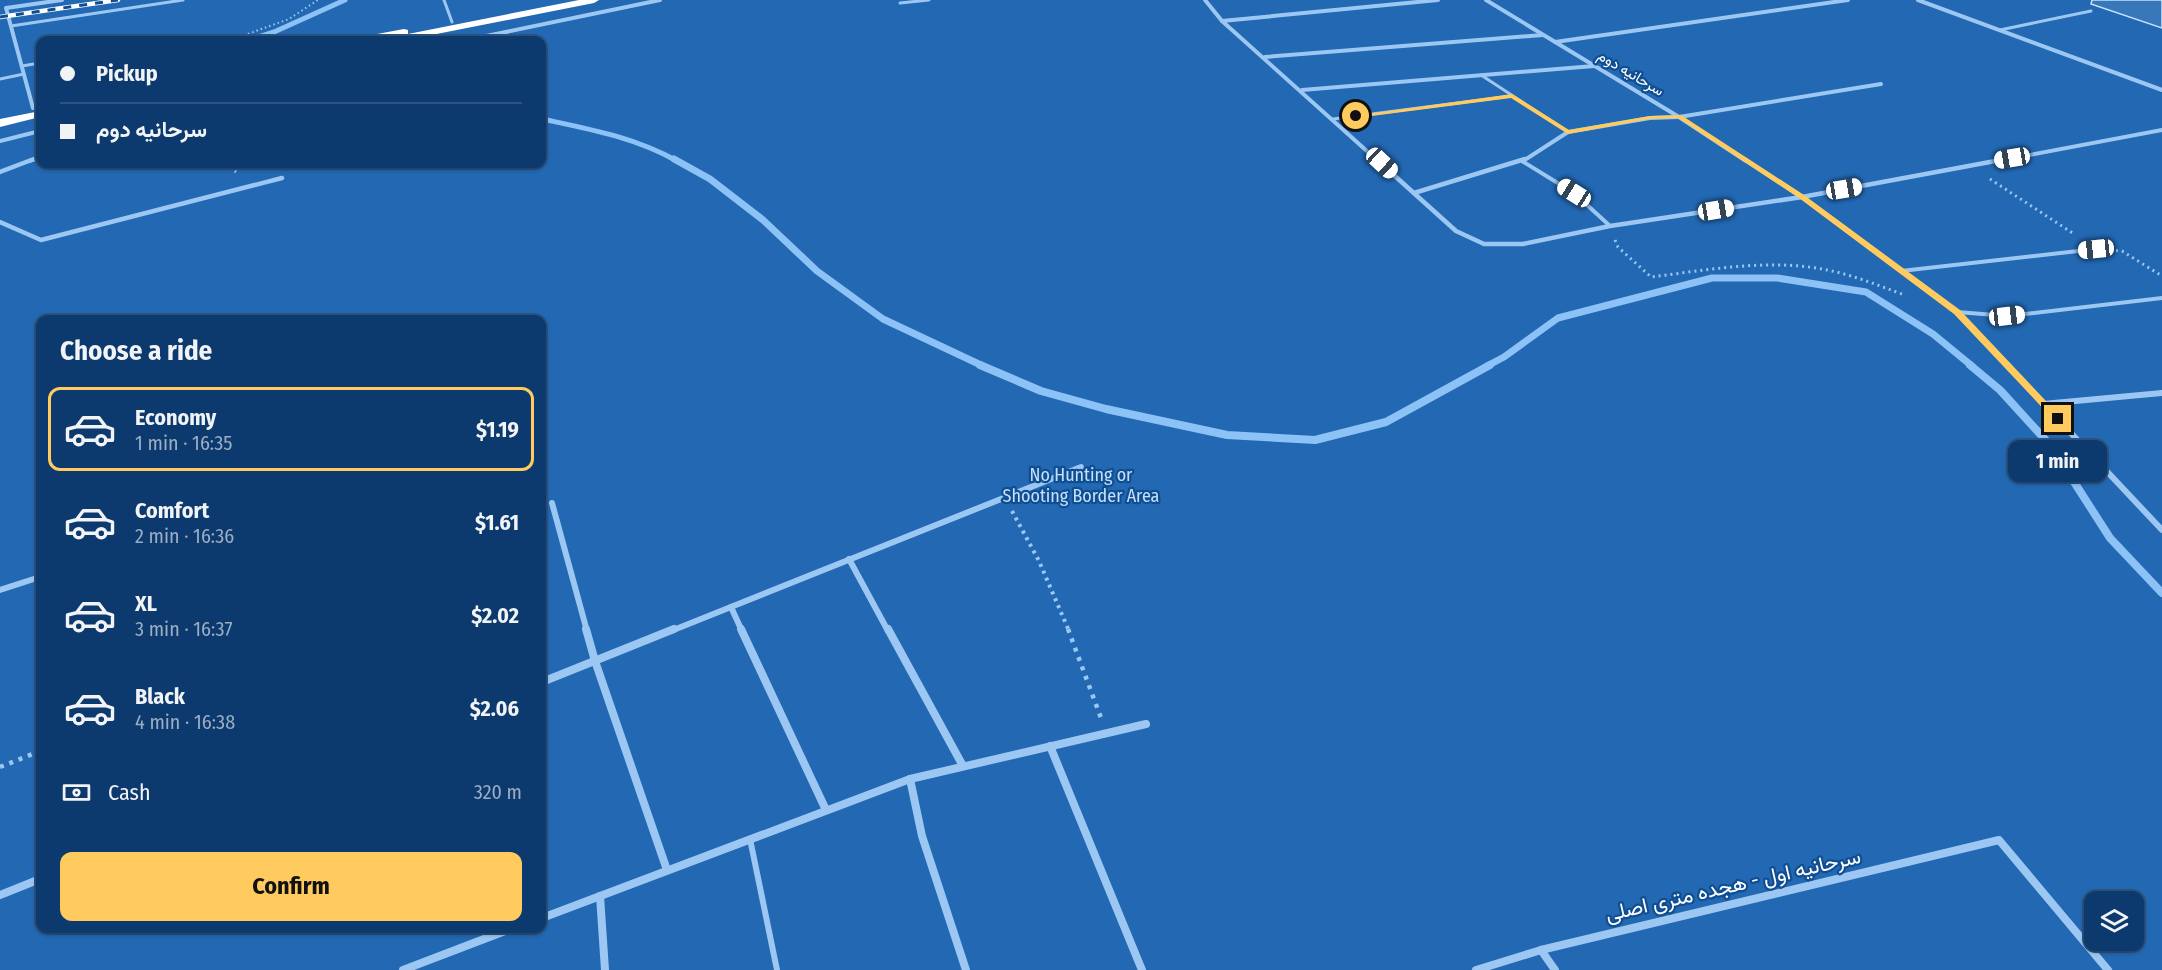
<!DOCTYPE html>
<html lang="en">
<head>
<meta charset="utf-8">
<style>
  body { margin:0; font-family:"Fira Sans Condensed",Vazirmatn,sans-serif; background:#1a4576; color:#f1f3f6; height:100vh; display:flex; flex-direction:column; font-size:22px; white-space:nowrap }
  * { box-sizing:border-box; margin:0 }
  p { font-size:20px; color:#9aadc2 }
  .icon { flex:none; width:33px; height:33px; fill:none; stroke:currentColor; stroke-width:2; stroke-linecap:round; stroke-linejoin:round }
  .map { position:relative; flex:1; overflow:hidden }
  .panel { position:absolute; left:36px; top:315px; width:510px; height:618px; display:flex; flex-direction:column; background:#0c3a6e; border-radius:12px; box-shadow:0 2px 4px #0004,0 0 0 2px #2c5481 }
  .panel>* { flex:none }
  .hud { position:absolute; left:36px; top:36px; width:510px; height:132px; border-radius:12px; box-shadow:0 2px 4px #0004,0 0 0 2px #2c5481; display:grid; align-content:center; height:132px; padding:0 24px; background:#0c3a6e }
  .tools { position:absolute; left:2084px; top:891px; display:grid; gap:12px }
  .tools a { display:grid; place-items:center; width:60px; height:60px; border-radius:12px; background:#0c3a6e; box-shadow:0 2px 4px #0004,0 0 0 2px #2c5481; font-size:30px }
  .end { position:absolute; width:27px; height:27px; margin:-14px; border:8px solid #ffcb5e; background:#111; box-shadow:0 0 0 3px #111 }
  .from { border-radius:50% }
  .bubble { position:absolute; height:42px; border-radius:12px; background:#0c3a6e; box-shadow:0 2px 4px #0004,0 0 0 2px #2c5481; font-size:20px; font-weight:700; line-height:42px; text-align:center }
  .car { position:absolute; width:18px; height:36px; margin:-18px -9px; border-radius:8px; box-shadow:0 0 4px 2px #0007; background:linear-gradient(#fff 24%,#345 0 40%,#fff 0 76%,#345 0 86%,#fff 0) }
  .hud b { display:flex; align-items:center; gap:21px; height:57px; font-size:22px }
  .hud b+b { border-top:2px solid #2c5481 }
  .hud i { width:15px; height:15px; background:#f1f3f6 }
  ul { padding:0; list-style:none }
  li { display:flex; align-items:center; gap:18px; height:84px; margin:0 12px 9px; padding:0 12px; border:3px solid transparent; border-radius:12px }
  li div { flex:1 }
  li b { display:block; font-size:22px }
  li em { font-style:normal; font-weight:700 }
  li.current { border-color:#ffcb5e }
  li>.icon { width:54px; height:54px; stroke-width:1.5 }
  h2 { padding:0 24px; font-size:27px; line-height:72px }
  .pay { display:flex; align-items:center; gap:15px; height:66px; padding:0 24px; font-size:22px }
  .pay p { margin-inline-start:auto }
  .action { display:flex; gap:12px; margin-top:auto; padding:12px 24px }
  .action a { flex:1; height:69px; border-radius:12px; background:#ffcb5e; color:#111; font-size:24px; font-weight:700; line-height:69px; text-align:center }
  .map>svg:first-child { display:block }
  .green { fill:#2268b2; fill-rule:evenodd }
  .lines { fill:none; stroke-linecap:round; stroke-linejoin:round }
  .stream-far2 { stroke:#8dc2f7; stroke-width:5 }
  .stream-far1 { stroke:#8dc2f7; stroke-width:7 }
  .stream { stroke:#8dc2f7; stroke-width:8 }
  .building { fill:#3977bb; stroke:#c4e0fe; stroke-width:1.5 }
  .path-far3 { stroke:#9cc7f3; stroke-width:2; stroke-dasharray:1.5 3; stroke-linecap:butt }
  .path-far2 { stroke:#9cc7f3; stroke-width:3; stroke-dasharray:2 4; stroke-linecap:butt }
  .path-far1 { stroke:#9cc7f3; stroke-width:4; stroke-dasharray:3 4.5; stroke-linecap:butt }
  .path { stroke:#9cc7f3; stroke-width:4.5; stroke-dasharray:4 6; stroke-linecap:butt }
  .lane-far2 { stroke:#9cc7f3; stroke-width:3 }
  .lane-far1 { stroke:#9cc7f3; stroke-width:4 }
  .lane { stroke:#9cc7f3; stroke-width:6 }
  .street-far3 { stroke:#9cc7f3; stroke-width:4 }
  .street-far2 { stroke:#9cc7f3; stroke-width:4.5 }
  .street-far1 { stroke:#9cc7f3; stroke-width:6 }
  .street { stroke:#9cc7f3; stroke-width:8 }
  .highway { fill:#fff; fill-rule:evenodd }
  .rail-casing { stroke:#fff; stroke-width:4.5 }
  .rail { stroke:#104e92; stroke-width:3; stroke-dasharray:8; stroke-linecap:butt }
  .route { fill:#ffcb5e }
  .labels { text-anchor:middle; stroke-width:4.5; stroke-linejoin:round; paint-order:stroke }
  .far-street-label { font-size:15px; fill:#fff; stroke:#104e92 }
  .park-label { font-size:18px; fill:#c4e0fe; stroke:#104e92 }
  .near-street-label { font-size:21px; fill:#fff; stroke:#104e92 }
</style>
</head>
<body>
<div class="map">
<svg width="2162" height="970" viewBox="0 0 2162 970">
  <rect width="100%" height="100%" fill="#104e92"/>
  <!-- green -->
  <path class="green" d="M0,0H2162V970H0ZM40,40H542V164H40ZM40,320H542V928H40ZM2094,902H2133V940H2094Z"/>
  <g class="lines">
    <!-- stream-far2 -->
    <g class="stream-far2">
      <path d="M249,40L274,32L345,0"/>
      <path d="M542,119C589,129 634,137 677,161"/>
    </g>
    <!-- stream-far1 -->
    <g class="stream-far1">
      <path d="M674,159L710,179L763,220L817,271L883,319L983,366"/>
      <path d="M1487,366L1504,357L1558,318L1712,278H1777L1866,292L1933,334L1972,366"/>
    </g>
    <!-- stream -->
    <g class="stream">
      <path d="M980,365L1041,391L1106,409L1227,435L1315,440L1386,422L1490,365"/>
      <path d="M1970,365L2000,390L2051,446L2110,538L2162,593"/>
    </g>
  </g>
  <!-- building -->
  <path class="building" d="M2092,0H2162V28L2091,4Z"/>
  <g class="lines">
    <!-- path-far3 -->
    <path class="path-far3" d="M231,40L289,19L318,0"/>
    <!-- path-far2 -->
    <g class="path-far2">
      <path d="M225,164L236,172"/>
      <path d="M1990,179L2074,234"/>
      <path d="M1615,240L1618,247L1651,277C1708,270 1770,258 1827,270C1853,275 1877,285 1902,294"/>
      <path d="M2110,250L2122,251L2162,276"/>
    </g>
    <!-- path-far1 -->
    <path class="path-far1" d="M1012,511L1039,561L1069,631"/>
    <!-- path -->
    <g class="path">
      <path d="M1068,629L1101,718"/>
      <path d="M0,767L40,751"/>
    </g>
    <!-- lane-far2 -->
    <g class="lane-far2">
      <path d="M444,0L452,22"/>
      <path d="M900,3L929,0"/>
      <path d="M11,26L183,0"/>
      <path d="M2000,30L2091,11"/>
      <path d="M22,66L40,63"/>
      <path d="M1481,75L1568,132"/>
      <path d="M0,79L24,74"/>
      <path d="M1333,119L1512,96"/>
    </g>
    <!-- lane-far1 -->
    <g class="lane-far1">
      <path d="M1522,161L1574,193L1610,226"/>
      <path d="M1901,271L2096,249"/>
      <path d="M1957,312L2008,316L2162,298"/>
    </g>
    <!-- lane -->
    <path class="lane" d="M750,839L777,970"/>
    <!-- street-far3 -->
    <g class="street-far3">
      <path d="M1205,0L1222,21L1378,161"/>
      <path d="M1486,0L1679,117L1746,161"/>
      <path d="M1918,0L2162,90"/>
      <path d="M1222,21L1438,0"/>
      <path d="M467,40L660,0"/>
      <path d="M1555,42L1848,0"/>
      <path d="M1265,57L1543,35"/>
      <path d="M1302,90L1594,66"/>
      <path d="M33,108L6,8L62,0"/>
      <path d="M0,141L40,131"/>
      <path d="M30,161L40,157"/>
      <path d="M1523,161L1568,132L1650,118L1679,117L1881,84"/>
      <path d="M1998,161L2162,130"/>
    </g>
    <!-- street-far2 -->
    <g class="street-far2">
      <path d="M1376,159L1456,231L1484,244H1523L1610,226L1802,197L2006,159"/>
      <path d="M1744,159L1802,197L1957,312L2008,366"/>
      <path d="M0,172L34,159"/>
      <path d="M1414,193L1525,159"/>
      <path d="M0,222L41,240L282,178"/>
    </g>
    <!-- street-far1 -->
    <g class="street-far1">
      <path d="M2007,365L2162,530"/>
      <path d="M2043,404L2162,393"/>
      <path d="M552,503L587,631"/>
      <path d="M849,559L888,631"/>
      <path d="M0,590L40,577"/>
      <path d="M731,607L742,631"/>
      <path d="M671,631L1081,467"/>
    </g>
    <!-- street -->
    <g class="street">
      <path d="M586,629L595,661L667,870"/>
      <path d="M741,629L826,810"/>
      <path d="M888,629L963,766"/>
      <path d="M542,682L674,629"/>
      <path d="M1050,746L1142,970"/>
      <path d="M910,779L922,836L966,970"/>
      <path d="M0,895L40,879"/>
      <path d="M600,896L605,970"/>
      <path d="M542,918L910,779L1146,724"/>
      <path d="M1541,950L1555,970"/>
      <path d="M403,970L513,928"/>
      <path d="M1476,970L1541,950L1999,840L2108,970"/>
    </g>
    <!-- highway -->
    <g class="highway">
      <path d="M579,0H599L594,3L406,40H388L390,38L356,40L361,37L404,29L408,30V34Z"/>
      <path d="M40,111V117L0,127V119Z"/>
    </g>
    <defs>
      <path id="rail" d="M0,17L118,0"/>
    </defs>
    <!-- rail casing -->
    <use href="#rail" class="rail-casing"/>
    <!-- rail -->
    <use href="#rail" class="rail"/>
  </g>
  <!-- route -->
  <path class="route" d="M1512,94L1569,130L1650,116L1681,115L1804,195L1960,310L2063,419L2055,421L1954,314L1799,198L1678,118L1650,119L1568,134L1511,98L1356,118L1353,116Z"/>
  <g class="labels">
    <!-- far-street labels -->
    <g class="far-street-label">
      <text transform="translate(1631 73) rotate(31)" y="5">سرحانیه دوم</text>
    </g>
    <!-- park labels -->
    <g class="park-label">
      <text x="1081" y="481">No Hunting or<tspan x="1081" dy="21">Shooting Border Area</tspan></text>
    </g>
    <!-- near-street labels -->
    <g class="near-street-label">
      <text transform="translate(1733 885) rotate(-13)" y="7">سرحانیه اول - هجده متری اصلی</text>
    </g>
  </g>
</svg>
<div class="tools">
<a><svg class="icon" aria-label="layers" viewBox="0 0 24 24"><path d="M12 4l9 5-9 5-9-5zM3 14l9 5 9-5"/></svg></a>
</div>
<i class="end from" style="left:1356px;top:116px"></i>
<i class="end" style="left:2058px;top:419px"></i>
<div class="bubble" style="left:2008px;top:440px;width:99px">1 min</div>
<i class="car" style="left:2012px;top:158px;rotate:260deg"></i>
<i class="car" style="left:1382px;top:163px;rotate:133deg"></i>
<i class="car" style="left:1844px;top:189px;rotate:80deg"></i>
<i class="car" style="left:1574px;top:193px;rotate:302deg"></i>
<i class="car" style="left:1716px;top:210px;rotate:81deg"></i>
<i class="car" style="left:2096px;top:249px;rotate:264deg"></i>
<i class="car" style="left:2007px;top:316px;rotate:83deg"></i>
<div class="hud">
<b><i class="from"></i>Pickup</b>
<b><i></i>سرحانیه دوم</b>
</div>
<section class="panel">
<h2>Choose a ride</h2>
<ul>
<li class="current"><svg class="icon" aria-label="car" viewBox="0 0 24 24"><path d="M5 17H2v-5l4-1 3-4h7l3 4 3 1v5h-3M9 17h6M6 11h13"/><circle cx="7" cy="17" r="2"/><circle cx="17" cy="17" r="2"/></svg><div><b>Economy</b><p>1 min · 16:35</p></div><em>$1.19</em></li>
<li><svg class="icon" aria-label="car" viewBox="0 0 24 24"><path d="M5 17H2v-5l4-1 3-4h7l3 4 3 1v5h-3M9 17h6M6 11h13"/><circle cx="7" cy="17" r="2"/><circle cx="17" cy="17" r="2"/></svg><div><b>Comfort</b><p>2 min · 16:36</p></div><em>$1.61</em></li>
<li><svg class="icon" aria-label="car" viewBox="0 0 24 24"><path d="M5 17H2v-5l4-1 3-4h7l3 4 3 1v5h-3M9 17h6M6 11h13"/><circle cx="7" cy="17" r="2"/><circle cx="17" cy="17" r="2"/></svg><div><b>XL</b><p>3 min · 16:37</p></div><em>$2.02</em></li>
<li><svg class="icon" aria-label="car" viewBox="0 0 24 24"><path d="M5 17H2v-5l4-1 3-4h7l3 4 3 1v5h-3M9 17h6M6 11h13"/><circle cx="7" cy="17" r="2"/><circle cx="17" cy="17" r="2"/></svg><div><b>Black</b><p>4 min · 16:38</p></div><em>$2.06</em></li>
</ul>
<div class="pay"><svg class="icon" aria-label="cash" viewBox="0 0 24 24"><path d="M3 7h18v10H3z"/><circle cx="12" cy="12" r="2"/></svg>Cash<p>320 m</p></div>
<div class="action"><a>Confirm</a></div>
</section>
</div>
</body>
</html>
